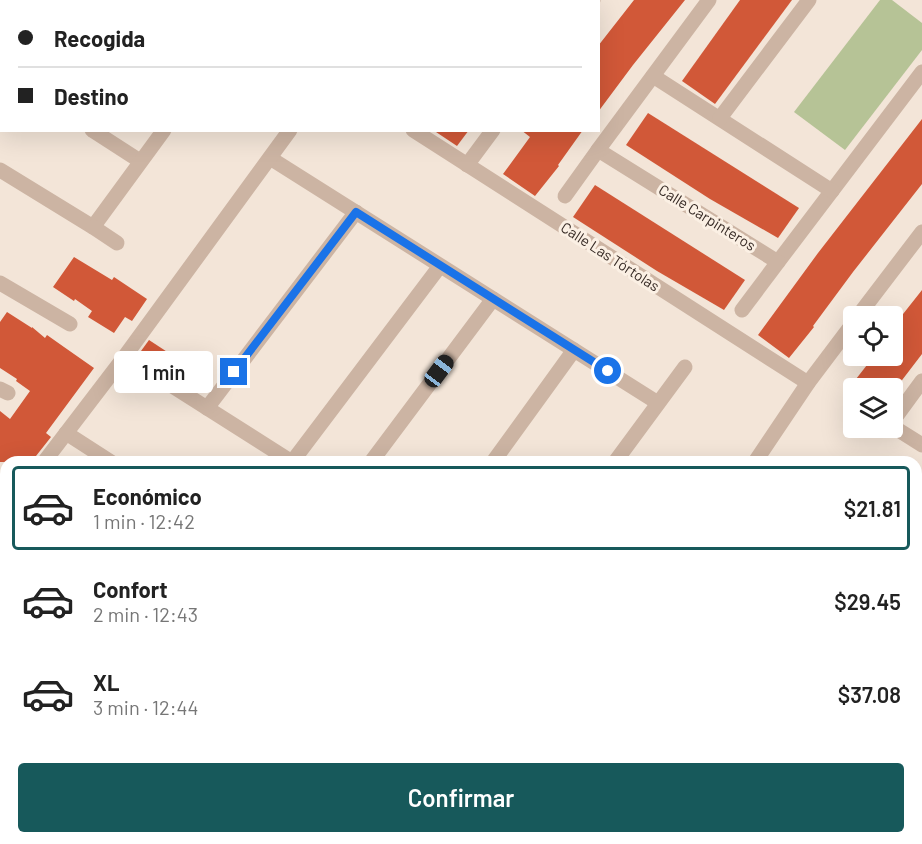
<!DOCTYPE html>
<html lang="es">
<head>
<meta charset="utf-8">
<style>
  body { margin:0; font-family:Barlow,sans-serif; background:#f2f2f2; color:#222; height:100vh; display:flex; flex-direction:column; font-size:22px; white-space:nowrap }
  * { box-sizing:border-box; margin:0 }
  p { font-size:20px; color:#767676 }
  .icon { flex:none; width:33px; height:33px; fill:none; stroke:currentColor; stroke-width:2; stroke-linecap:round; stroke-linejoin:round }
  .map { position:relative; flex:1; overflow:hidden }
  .drawer { position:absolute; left:0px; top:456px; width:922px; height:388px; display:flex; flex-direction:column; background:#fff; border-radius:18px 18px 0 0; box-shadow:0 6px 24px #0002 }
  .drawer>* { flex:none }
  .guide { position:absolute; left:0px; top:0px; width:600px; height:132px; box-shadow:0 6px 24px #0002; display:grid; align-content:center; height:132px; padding:0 18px; background:#fff }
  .controls { position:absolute; left:843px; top:306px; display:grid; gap:12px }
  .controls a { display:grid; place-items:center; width:60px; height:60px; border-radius:6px; background:#fff; box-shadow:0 6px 24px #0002; font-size:30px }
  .end { position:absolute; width:27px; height:27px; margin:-14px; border:8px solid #1a73e8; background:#fff; box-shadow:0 0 0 3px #fff }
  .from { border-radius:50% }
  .bubble { position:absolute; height:42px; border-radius:6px; background:#fff; box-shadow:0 6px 24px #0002; font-size:20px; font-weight:600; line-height:42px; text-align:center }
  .car { position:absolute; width:18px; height:36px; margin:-18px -9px; border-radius:8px; box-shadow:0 0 4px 2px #0007; background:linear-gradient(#222 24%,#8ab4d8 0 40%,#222 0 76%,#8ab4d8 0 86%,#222 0) }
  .guide b { display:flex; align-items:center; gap:21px; height:57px; font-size:22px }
  .guide b+b { border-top:2px solid #e0e0e0 }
  .guide i { width:15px; height:15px; background:#222 }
  ul { padding:10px 0 0; list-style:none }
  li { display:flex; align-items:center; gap:18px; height:84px; margin:0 12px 9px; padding:0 6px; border:3px solid transparent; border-radius:6px }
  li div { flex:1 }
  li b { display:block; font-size:22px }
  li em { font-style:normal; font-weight:600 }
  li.selected { border-color:#17595b }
  li>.icon { width:54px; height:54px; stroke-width:1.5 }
  .cta { display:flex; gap:12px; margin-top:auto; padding:12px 18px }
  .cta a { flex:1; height:69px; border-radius:6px; background:#17595b; color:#fff; font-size:24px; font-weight:600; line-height:69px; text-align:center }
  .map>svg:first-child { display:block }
  .green { fill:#b6c396 }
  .building { fill:#d15838 }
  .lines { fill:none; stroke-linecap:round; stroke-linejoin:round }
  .minor { stroke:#ccb4a3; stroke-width:15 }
  .major { stroke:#7a6055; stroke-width:15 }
  .route { stroke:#1a73e8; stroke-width:8 }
  .labels { text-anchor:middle; stroke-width:6; stroke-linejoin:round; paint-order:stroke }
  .street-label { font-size:15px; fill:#362a25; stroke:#fbf0e4 }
</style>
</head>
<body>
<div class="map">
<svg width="922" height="844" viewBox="0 0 922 844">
  <rect width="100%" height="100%" fill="#f3e5d8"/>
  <!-- green -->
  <path class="green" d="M880,0H892L922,23V50L845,150L794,112Z"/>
  <!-- building -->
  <g class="building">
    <path d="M634,0H685L633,65L598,112V46Z"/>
    <path d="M740,0H792L715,104L682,81Z"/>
    <path d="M648,113L799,208L778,238L710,199L626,145Z"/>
    <path d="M922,119V184L853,272L813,326L814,327L789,358L758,335L818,253Z"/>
    <path d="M433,130H469L457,146Z"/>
    <path d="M521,130H583L558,165L559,166L535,196L503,174L530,137Z"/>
    <path d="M595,185L745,280L724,310L657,271L573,217Z"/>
    <path d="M74,257L112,280L114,277L147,299L132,321L125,317L114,333L88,317L92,311L75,299L74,301L53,287Z"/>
    <path d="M922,290V354L896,388H849L874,356H892V328Z"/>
    <path d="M7,312L32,328V327L45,338L47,335L64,347L94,368L46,433L51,437L36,456L34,462H0V411L10,419L30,391L16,381L17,379L0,368V322Z"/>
    <path d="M149,340L210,380L201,393L141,351Z"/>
  </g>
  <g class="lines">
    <!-- minor -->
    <g class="minor">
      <path d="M207,0L210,2"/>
      <path d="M369,0L372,2"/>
      <path d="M709,0L598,150L778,262L922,72"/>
      <path d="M477,2L478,0"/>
      <path d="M592,2L593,0"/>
      <path d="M653,76L832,191"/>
      <path d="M720,118L809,0"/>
      <path d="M92,130L140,161"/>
      <path d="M413,130L808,383"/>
      <path d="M270,158L658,403"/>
      <path d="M467,165L493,130"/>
      <path d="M0,170L93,227L164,130"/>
      <path d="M565,196L598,150"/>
      <path d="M93,227L117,243"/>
      <path d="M0,283L70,324"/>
      <path d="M742,310L778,262"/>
      <path d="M858,316L922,232"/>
      <path d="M125,356L292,462"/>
      <path d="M0,389L8,393"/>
      <path d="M207,408L356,212"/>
      <path d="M892,422L922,381"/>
      <path d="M892,426L922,445"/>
      <path d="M66,433L111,462"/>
      <path d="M44,462L125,356L290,130"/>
      <path d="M292,462L440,266"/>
      <path d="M371,462L493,299"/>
      <path d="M493,462L574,350"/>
      <path d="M615,462L685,367"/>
      <path d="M755,462L808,383L854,322"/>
      <path d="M0,520L6,512"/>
      <path d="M916,553L922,557"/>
      <path d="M0,630L6,634"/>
      <path d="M916,676L922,680"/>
      <path d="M0,746L6,749"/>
      <path d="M916,786L922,790"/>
      <path d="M147,838L156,844"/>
      <path d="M506,838L514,844"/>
      <path d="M335,844L339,838"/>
      <path d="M470,844L474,838"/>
      <path d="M557,844L561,838"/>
      <path d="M669,844L674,838"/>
      <path d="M801,844L805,838"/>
    </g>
    <!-- major -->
    <g class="major">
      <path d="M70,2L71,0"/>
      <path d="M0,94L2,92"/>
    </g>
  </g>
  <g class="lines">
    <!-- route -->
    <path class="route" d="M234,372L356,212L608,371"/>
  </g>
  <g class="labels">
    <!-- street labels -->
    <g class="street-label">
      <text transform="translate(707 218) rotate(32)" y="5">Calle Carpinteros</text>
      <text transform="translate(610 257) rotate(33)" y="5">Calle Las Tórtolas</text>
    </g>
  </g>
</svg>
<div class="controls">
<a><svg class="icon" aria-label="locate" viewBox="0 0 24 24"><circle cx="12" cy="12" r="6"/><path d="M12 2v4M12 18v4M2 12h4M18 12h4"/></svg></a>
<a><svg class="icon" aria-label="layers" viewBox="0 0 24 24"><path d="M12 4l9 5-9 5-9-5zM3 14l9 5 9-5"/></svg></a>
</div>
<i class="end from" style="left:608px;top:371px"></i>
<i class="end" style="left:234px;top:372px"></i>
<div class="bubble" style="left:114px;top:351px;width:99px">1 min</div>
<i class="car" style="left:439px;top:371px;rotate:37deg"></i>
<div class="guide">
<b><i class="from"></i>Recogida</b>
<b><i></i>Destino</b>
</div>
<section class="drawer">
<ul>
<li class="selected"><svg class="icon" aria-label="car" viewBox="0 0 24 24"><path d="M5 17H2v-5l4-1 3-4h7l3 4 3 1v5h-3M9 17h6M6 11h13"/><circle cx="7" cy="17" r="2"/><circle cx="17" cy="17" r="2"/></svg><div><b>Económico</b><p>1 min · 12:42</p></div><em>$21.81</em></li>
<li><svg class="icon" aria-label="car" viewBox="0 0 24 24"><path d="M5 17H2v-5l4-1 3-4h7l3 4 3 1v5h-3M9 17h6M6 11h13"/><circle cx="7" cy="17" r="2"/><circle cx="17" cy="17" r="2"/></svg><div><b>Confort</b><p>2 min · 12:43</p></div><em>$29.45</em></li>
<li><svg class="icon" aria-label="car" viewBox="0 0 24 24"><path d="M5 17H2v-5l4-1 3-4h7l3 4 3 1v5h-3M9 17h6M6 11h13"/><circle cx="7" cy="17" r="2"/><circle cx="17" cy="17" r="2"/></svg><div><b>XL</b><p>3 min · 12:44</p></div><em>$37.08</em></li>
</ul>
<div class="cta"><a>Confirmar</a></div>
</section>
</div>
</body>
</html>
